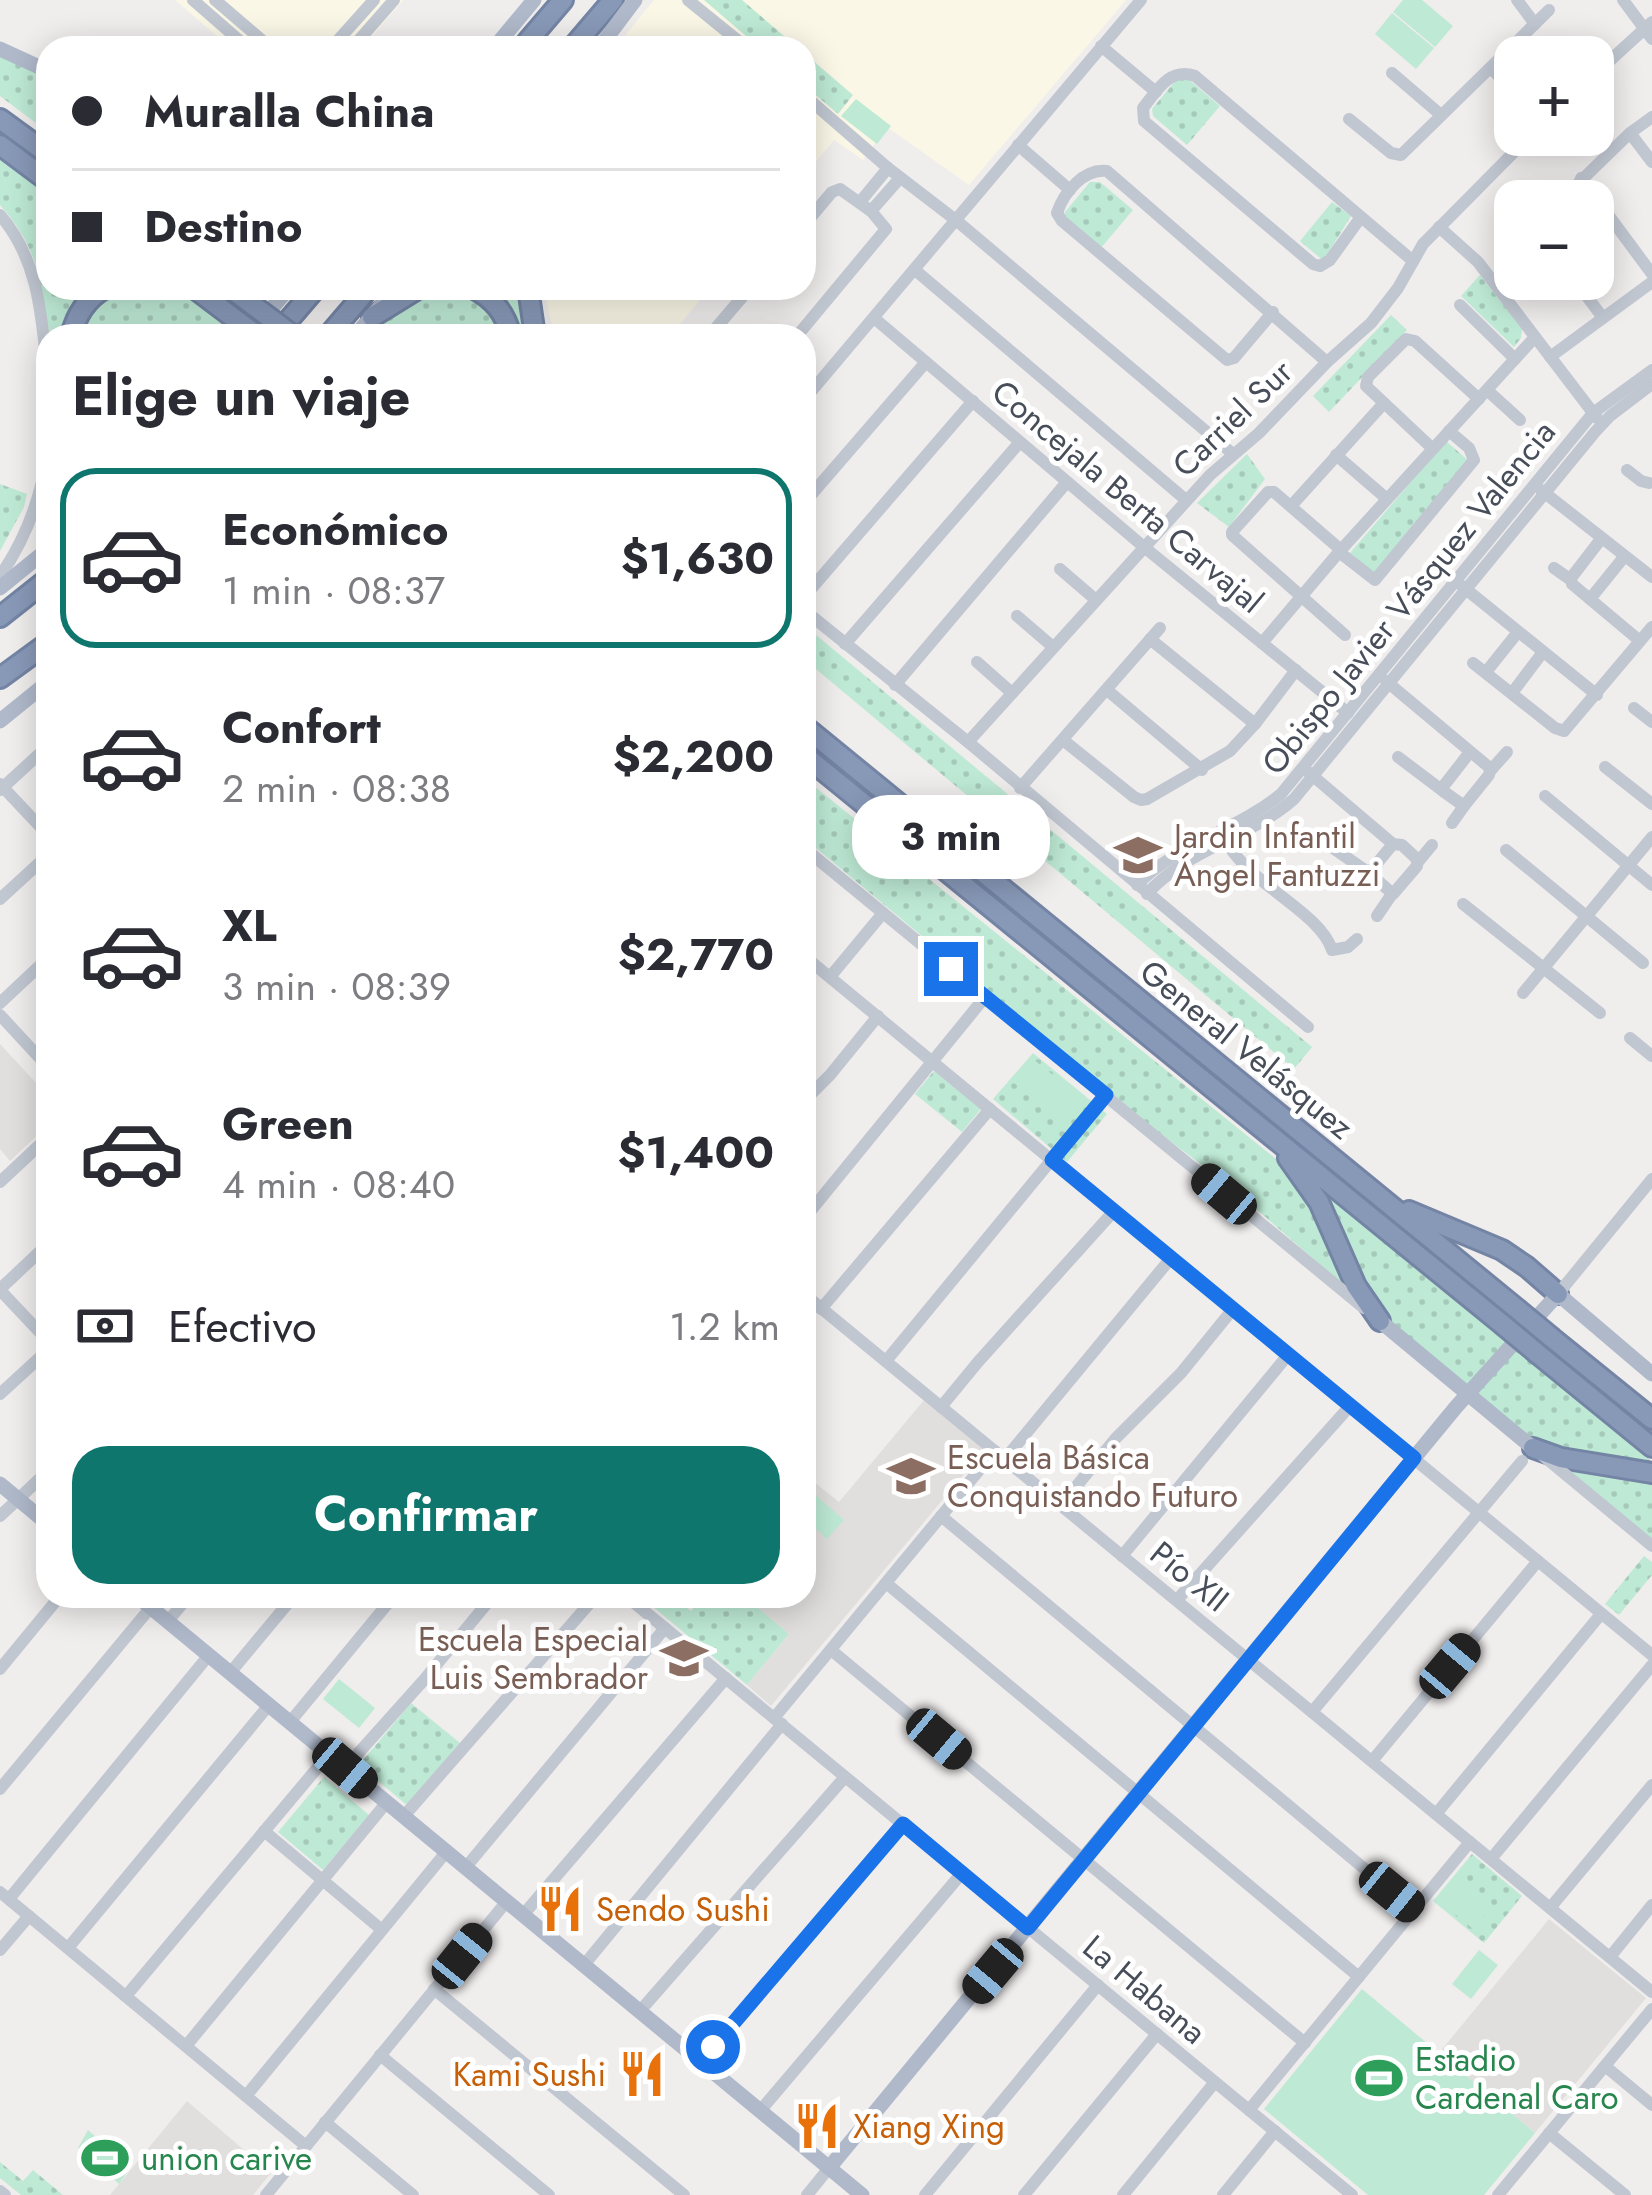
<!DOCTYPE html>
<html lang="es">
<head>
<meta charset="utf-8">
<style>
  body { margin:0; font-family:Jost,sans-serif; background:#f2f2f3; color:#2b2b33; height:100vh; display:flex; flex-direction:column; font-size:45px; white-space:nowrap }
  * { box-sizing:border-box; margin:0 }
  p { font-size:39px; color:#7c7c81 }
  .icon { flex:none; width:66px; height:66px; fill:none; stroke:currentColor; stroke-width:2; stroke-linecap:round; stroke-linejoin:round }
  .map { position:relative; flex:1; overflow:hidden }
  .details { position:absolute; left:36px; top:324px; width:780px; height:1284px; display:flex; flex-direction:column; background:#fff; border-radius:36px; box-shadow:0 6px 30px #0003 }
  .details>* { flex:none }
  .top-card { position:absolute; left:36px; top:36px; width:780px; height:264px; border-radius:36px; box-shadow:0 6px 30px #0003; display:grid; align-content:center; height:264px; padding:0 36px; background:#fff }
  .controls { position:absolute; left:1494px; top:36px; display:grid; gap:24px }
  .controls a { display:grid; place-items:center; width:120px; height:120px; border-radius:24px; background:#fff; box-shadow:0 6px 30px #0003; font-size:60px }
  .end { position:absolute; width:54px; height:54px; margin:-27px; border:15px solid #1a73e8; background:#fff; box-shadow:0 0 0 6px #fff }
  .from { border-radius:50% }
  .bubble { position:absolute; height:84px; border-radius:36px; background:#fff; box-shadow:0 6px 30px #0003; font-size:39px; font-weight:700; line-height:84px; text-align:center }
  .car { position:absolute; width:36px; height:72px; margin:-36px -18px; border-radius:15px; box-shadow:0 0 9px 3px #0007; background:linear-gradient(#222 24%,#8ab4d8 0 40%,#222 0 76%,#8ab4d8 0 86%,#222 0) }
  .top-card b { display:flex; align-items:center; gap:42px; height:114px; font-size:45px }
  .top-card b+b { border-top:3px solid #e1e1e2 }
  .top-card i { width:30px; height:30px; background:#2b2b33 }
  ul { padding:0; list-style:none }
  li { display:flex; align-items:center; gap:36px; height:180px; margin:0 24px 18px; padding:0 12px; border:6px solid transparent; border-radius:36px }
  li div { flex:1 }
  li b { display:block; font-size:45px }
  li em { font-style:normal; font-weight:700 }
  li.active { border-color:#0f766e }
  li>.icon { width:108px; height:108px; stroke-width:1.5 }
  h2 { padding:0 36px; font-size:54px; line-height:144px }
  .pay { display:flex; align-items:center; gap:30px; height:132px; padding:0 36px; font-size:45px }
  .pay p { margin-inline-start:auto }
  .primary-button { display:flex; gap:24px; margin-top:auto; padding:24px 36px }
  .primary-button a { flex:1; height:138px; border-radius:36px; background:#0f766e; color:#fff; font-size:48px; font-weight:700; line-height:138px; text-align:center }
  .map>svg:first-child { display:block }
  .commercial { fill:#faf7e7 }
  .education { fill:#e1dfde }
  .green { fill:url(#green-dots) }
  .pitch { fill:#beead5 }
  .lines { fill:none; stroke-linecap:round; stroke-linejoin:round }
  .highway-casing { stroke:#7484a4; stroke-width:24 }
  .minor { stroke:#c1c7d1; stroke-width:12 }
  .major { stroke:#afb9ca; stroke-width:15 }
  .highway { stroke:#8899b8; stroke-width:18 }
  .highway-bridge-casing { stroke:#7484a4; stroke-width:24; stroke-linecap:butt }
  .highway-bridge { stroke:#8899b8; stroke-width:18 }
  .route { stroke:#1a73e8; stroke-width:15 }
  .labels { text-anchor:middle; stroke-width:10; stroke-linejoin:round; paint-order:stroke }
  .street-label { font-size:33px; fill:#474e59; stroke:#fff }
  .education-label { font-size:33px; fill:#785e54; stroke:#fff; text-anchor:start }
  .food-label { font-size:33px; fill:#c56008; stroke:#fff; text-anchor:start }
  .leisure-label { font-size:33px; fill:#27864d; stroke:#fff; text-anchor:start }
</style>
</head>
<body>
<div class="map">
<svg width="1652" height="2195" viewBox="0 0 1652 2195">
  <defs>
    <pattern id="green-dots" width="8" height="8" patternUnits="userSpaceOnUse" patternTransform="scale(3)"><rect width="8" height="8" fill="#beead5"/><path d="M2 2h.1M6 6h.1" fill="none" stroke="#a5cab9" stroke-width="1.8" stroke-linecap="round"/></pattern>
  </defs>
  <rect width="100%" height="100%" fill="#f0eded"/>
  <!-- commercial -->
  <g class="commercial">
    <path d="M175,0H403L362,48H231Z"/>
    <path d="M654,0H1126L969,185L887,127L863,160L834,140L804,176V48H615Z"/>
    <path d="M544,288H710L670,336H554Z"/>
  </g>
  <!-- education -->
  <g class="education">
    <path d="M0,1044L48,1096V1125L10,1161L0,1149Z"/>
    <path d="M924,1400L984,1450L771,1706L747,1685L789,1634L744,1596H804V1474L839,1502Z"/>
    <path d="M1549,1919L1646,1998L1535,2133L1439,2053Z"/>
    <path d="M187,2101L271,2173L253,2195H110Z"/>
  </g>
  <!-- green -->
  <g class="green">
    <path d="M704,0H742L798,48H760Z"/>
    <path d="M804,53L853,95L838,114L804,85Z"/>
    <path d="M0,57L48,78V132L0,96Z"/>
    <path d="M1187,78L1220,106L1187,145L1153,116L1152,109L1177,79Z"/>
    <path d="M0,160L48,195V288H177L236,331L232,336H50C40,281 39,248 0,205Z"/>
    <path d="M1090,182H1100L1133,210L1100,249L1065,219V212Z"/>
    <path d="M1332,202L1351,216L1325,258H1320L1300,241Z"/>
    <path d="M1480,275L1522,329L1521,338L1514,347L1461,296Z"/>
    <path d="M410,288H518L525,336H369Z"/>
    <path d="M1391,315L1407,330L1329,412L1313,396Z"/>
    <path d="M1446,441L1470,462L1374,574L1350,553Z"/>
    <path d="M1247,454L1265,479L1229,527L1197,503Z"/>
    <path d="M0,484L27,494L24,507L0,551Z"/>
    <path d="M804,625L1312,1047L1294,1069L804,659Z"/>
    <path d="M804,778L1296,1175L1339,1205L1652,1462V1539L1358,1298L1230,1186L1154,1129L804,838Z"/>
    <path d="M1033,1053L1107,1114L1067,1162L993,1099Z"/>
    <path d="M934,1071L981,1109L962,1132L915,1094Z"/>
    <path d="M1644,1556L1652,1562V1575L1619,1615L1605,1604Z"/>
    <path d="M640,1596H672L691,1611L704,1596H744L789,1634L747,1685Z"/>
    <path d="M411,1703L460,1743L408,1806L359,1765Z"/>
    <path d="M324,1777L369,1815L323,1870L278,1832Z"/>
    <path d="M1472,1854L1522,1896L1484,1943L1433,1901Z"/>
    <path d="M0,2162L23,2181L33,2170L63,2195H21L0,2178Z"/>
  </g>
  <!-- pitch -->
  <g class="pitch">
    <path d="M1403,0H1422L1453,26L1435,47L1393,12Z"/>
    <path d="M1392,13L1434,48L1416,69L1375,34Z"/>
    <path d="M856,99L891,126L877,144L841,116Z"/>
    <path d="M1033,1059L1082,1098L1063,1122L1014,1083Z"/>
    <path d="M811,1491L844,1520L827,1539L804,1518V1500Z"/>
    <path d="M339,1679L375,1708L359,1728L323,1699Z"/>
    <path d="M1454,1878L1490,1909L1473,1929L1437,1899Z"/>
    <path d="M1479,1950L1498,1965L1471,1999L1452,1984Z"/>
    <path d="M1362,1989L1535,2133L1484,2195H1368L1264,2109Z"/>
    <path d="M88,2130L131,2167L119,2184L78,2148Z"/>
  </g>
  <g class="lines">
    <defs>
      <g id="highway">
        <path d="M522,48L563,0"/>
        <path d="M572,48L613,0"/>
        <path d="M0,119L48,154"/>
        <path d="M0,145L48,181"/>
        <path d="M194,288L239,322"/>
        <path d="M230,288L254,306"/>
        <path d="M473,288C494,299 505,313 511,336"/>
        <path d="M528,288L535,336"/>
        <path d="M372,317L419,288"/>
        <path d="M71,336C76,315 86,299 105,288"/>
        <path d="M275,336L316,288"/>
        <path d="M328,336L369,288"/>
        <path d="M0,617L48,579"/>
        <path d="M0,678L48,643"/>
        <path d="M804,726L1517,1309"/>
        <path d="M804,755L1502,1324"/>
        <path d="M1288,1158L1319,1202L1356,1286L1380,1321"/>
        <path d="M1409,1211L1502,1250L1527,1267L1558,1294"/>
        <path d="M1552,1338L1652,1419"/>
        <path d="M1538,1354L1652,1447"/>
        <path d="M1533,1448L1561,1458L1652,1473"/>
      </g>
    </defs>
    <!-- highway casing -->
    <use href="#highway" class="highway-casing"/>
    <!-- minor -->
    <g class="minor">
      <path d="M193,0L248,48"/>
      <path d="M215,0L271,48"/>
      <path d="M688,0L747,48"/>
      <path d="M1517,0L1535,24"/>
      <path d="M1623,0L1652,39"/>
      <path d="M1101,46L1156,92"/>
      <path d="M331,48L374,0"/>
      <path d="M352,48L394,0"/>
      <path d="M1491,68L1515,93"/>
      <path d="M1392,73L1441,115"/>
      <path d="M1593,76L1652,22"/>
      <path d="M804,95L888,168L957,221L1233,454"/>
      <path d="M1349,119L1391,153L1401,155L1549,10"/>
      <path d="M1630,133L1652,162"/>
      <path d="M1018,145L1070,190"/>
      <path d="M1581,178L1652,274"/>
      <path d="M1560,201L1630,133L1652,117"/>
      <path d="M860,202L888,168"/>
      <path d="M871,211L900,178"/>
      <path d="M0,215C40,261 42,321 48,379"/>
      <path d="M1361,217L1330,260L1320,266L1313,264L1144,121L1143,108C1157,90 1170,67 1195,76L1413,261"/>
      <path d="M1439,227L1478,262L1597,418"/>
      <path d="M915,270L1186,500"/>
      <path d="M1574,279L1603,318"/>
      <path d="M1460,305L1515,359"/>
      <path d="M1273,312L1234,358L1227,360L1062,221L1057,213C1064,192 1084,168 1107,171L1327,362"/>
      <path d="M874,318L1144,547L1348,713"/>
      <path d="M709,336L750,288"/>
      <path d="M797,336L886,229L871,211L840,189L832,192L804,225"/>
      <path d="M1550,357L1652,282"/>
      <path d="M1487,390L1520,420"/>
      <path d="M804,400L1141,0"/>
      <path d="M1433,449L1366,386L1368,377L1406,339L1415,341L1479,399"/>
      <path d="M1336,455L1387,499"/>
      <path d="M1627,470L1641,481L1649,483"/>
      <path d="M1541,490L1652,577"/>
      <path d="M804,503L926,362"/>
      <path d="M1292,505L1384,403"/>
      <path d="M1601,539L1571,578L1572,584L1640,641"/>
      <path d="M1341,550L1274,492H1268L1232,532V535L1345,635"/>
      <path d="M1339,552L1375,580L1474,460L1469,448L1449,431"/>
      <path d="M1554,568L1571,580"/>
      <path d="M1060,569L1096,600"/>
      <path d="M0,576C26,539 41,497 48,452"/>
      <path d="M1462,586L1597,695"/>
      <path d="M804,597L973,401"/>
      <path d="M1590,599L1624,557"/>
      <path d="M804,610L968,742L1308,1027"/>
      <path d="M1017,616L1053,647"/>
      <path d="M1150,639L1255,724"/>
      <path d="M1262,643L1339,552L1535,337"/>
      <path d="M845,644L1020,442"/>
      <path d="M977,662L1012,693"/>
      <path d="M1473,663L1555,728L1564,731L1652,627"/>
      <path d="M1486,672L1518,632"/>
      <path d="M1386,681L1490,768L1489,775L1464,806L1443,791L1442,788L1470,752"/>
      <path d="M895,685L1067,482"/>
      <path d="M1107,690L1202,770"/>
      <path d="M1512,693L1543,652"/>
      <path d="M1634,708L1652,722"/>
      <path d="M1063,740L1134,797L1141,800L1147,799L1230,751L1255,724L1296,670"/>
      <path d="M968,742L1210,475L1259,433L1327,362L1371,323L1398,288L1423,244L1531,135"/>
      <path d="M1398,757L1443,791"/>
      <path d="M1605,767L1652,804"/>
      <path d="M1491,770L1507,752"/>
      <path d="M1307,771L1393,844L1402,845L1417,859V866L1393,894L1369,873L1393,844"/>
      <path d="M0,784L48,835"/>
      <path d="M1020,788L1160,628"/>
      <path d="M0,790L48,746"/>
      <path d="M1545,796L1652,885"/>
      <path d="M1452,823L1464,806"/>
      <path d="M1224,837C1245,883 1319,910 1332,950L1348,947L1357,939"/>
      <path d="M1323,841L1369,873"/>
      <path d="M804,848L1364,1308"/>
      <path d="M1506,850L1643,963"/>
      <path d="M1418,862L1432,845"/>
      <path d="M1137,885C1178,843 1236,831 1281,794L1593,413L1652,370"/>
      <path d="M1147,894C1187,849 1250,838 1294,799L1595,432L1610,416L1652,384"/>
      <path d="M0,899L48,855"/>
      <path d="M1463,904L1600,1013"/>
      <path d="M1377,916L1392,894"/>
      <path d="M804,956L1652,1655"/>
      <path d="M830,977L883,913"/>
      <path d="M1523,993L1652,837"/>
      <path d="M0,1003L48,958"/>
      <path d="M0,1015L48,1067"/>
      <path d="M1630,1038L1652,1056"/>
      <path d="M804,1101L830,1075L878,1016"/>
      <path d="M0,1182L48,1137"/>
      <path d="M804,1219L985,997"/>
      <path d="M0,1289L48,1244"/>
      <path d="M0,1290L48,1341"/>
      <path d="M804,1294L1652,1992"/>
      <path d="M1558,1294L1652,1179"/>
      <path d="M821,1309L990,1109"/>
      <path d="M886,1361L1105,1095"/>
      <path d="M0,1394L48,1350"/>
      <path d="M941,1407L978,1362L1114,1211"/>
      <path d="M1542,1455L1652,1546"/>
      <path d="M1005,1459L1171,1258"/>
      <path d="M1061,1505L1116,1438L1181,1373L1233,1309"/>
      <path d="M0,1516L48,1471"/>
      <path d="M941,1516L1414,1910"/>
      <path d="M1122,1556L1288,1355"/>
      <path d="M886,1583L1359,1977"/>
      <path d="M626,1596L1352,2195"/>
      <path d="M1177,1600L1350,1406"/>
      <path d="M168,1621L189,1596"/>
      <path d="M831,1650L1305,2043"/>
      <path d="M0,1669L60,1596"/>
      <path d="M230,1673L294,1596"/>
      <path d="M1312,1712L1522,1461"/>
      <path d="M774,1718L995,1451"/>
      <path d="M290,1722L394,1596"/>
      <path d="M1372,1761L1538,1561"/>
      <path d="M345,1768L423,1681L493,1596"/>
      <path d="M0,1789L151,1607"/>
      <path d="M1436,1814L1601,1614"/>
      <path d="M404,1816L596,1596"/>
      <path d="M264,1831L382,1930"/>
      <path d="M1491,1859L1652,1665"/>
      <path d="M466,1867L665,1628"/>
      <path d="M0,1892L306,2146"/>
      <path d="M9,1899L209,1655"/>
      <path d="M1550,1908L1652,1785"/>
      <path d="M523,1915L726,1678"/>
      <path d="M68,1948L269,1705"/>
      <path d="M0,1950L29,1916"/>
      <path d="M1610,1957L1652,1905"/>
      <path d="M584,1965L782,1724"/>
      <path d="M434,1989L684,2195"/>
      <path d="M126,1996L329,1754"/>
      <path d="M640,2011L845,1777"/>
      <path d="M186,2046L387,1802"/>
      <path d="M380,2055L549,2195"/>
      <path d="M701,2061L903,1824"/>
      <path d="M1605,2066L1652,2105"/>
      <path d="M246,2096L447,1851"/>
      <path d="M1249,2110L1470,1842"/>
      <path d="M760,2111L962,1873"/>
      <path d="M325,2122L413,2195"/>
      <path d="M1549,2133L1625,2195"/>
      <path d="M0,2191L5,2195"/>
      <path d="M266,2195L507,1901"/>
      <path d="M807,2195L829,2168"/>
      <path d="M925,2195L1098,1985"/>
      <path d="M1024,2195L1157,2034"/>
      <path d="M1123,2195L1215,2082"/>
      <path d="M1223,2195L1275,2131"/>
      <path d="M1498,2195L1652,2009"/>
    </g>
    <!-- major -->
    <g class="major">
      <path d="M494,48L534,0"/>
      <path d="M599,48L635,0"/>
      <path d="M0,49L48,71"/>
      <path d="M248,336L289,288"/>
      <path d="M355,336L396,288"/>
      <path d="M0,588L48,549"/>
      <path d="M0,721L48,682"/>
      <path d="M1380,1321L1533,1448"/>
      <path d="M0,1484L48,1524"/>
      <path d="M137,1596L862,2195"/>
      <path d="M829,2168L1456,1407L1558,1294L1652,1374"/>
    </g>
    <!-- highway -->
    <use href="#highway" class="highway"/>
    <defs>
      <g id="highway-bridge">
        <path d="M254,306L294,336"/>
        <path d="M239,322L258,336"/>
        <path d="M1517,1309L1552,1338"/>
        <path d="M1502,1324L1538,1354"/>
      </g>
    </defs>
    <!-- highway-bridge casing -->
    <use href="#highway-bridge" class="highway-bridge-casing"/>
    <!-- highway-bridge -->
    <use href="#highway-bridge" class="highway-bridge"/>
  </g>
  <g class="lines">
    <!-- route -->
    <path class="route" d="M713,2047L903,1824L1028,1928L1414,1458L1052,1160L1106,1095L951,969"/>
  </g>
  <!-- icons -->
  <defs>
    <symbol id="school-bare" viewBox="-9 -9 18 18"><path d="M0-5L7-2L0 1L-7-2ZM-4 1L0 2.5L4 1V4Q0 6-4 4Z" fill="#8d6e63" stroke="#fff" stroke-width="2.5" paint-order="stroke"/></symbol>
    <symbol id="restaurant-bare" viewBox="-9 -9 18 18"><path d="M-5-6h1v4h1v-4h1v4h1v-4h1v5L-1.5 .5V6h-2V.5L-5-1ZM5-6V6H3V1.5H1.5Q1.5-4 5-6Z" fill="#e8710a" stroke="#fff" stroke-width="2.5" paint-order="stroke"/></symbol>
    <symbol id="stadium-bare" viewBox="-9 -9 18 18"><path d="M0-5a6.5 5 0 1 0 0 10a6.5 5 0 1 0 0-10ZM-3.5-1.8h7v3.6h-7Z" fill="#2e9e5b" stroke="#fff" stroke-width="2.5" paint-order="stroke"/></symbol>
  </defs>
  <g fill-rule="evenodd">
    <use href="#school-bare" x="1105" y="822" width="66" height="66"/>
    <use href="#school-bare" x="878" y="1443" width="66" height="66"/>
    <use href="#school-bare" x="651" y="1625" width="66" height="66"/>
    <use href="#restaurant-bare" x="527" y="1876" width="66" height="66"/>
    <use href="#restaurant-bare" x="609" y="2041" width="66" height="66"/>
    <use href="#stadium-bare" x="1346" y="2045" width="66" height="66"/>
    <use href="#restaurant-bare" x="784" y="2093" width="66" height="66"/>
    <use href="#stadium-bare" x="72" y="2125" width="66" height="66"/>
  </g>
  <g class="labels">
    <!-- street labels -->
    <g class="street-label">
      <text transform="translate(1232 418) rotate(-44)" y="12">Carriel Sur</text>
      <text transform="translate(1128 496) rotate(40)" y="12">Concejala Berta Carvajal</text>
      <text transform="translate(1408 597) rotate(-51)" y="12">Obispo Javier Vásquez Valencia</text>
      <text transform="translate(1247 1049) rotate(39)" y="12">General Velásquez</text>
      <text transform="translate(1190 1576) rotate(39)" y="12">Pío XII</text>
      <text transform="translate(1145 1989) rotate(40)" y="12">La Habana</text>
    </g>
    <!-- education labels -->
    <g class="education-label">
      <text x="1174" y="848">Jardin Infantil<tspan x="1174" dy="38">Ángel Fantuzzi</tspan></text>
      <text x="947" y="1469">Escuela Básica<tspan x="947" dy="38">Conquistando Futuro</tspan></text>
      <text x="648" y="1651" text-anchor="end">Escuela Especial<tspan x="648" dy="38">Luis Sembrador</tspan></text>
    </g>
    <!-- food labels -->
    <g class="food-label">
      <text x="596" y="1921">Sendo Sushi</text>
      <text x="606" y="2086" text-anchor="end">Kami Sushi</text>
      <text x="853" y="2138">Xiang Xing</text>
    </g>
    <!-- leisure labels -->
    <g class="leisure-label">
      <text x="1415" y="2071">Estadio<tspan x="1415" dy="38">Cardenal Caro</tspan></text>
      <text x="141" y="2170">union carive</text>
    </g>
  </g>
</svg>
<div class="controls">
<a>+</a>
<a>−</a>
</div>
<i class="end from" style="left:713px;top:2047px"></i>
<i class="end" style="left:951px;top:969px"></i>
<div class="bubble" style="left:852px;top:795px;width:198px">3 min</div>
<i class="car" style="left:1224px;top:1194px;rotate:310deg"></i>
<i class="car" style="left:1450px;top:1666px;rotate:40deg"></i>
<i class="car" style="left:939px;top:1739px;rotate:130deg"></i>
<i class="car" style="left:345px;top:1768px;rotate:130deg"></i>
<i class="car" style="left:1392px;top:1892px;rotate:129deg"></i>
<i class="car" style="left:462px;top:1956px;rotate:39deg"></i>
<i class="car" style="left:993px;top:1971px;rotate:220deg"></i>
<div class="top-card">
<b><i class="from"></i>Muralla China</b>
<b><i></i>Destino</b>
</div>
<section class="details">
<h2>Elige un viaje</h2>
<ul>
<li class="active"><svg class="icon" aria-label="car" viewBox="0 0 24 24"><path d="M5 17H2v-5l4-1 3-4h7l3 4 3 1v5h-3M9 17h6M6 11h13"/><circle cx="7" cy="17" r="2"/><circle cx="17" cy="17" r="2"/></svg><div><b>Económico</b><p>1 min · 08:37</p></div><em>$1,630</em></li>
<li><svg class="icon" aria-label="car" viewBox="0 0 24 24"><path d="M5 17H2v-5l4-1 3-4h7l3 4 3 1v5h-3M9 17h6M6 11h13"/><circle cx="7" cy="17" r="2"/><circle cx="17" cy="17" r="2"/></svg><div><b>Confort</b><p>2 min · 08:38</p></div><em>$2,200</em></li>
<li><svg class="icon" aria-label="car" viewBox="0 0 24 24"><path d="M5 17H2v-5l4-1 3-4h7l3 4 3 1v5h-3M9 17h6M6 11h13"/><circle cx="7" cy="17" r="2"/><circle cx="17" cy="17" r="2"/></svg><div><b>XL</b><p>3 min · 08:39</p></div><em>$2,770</em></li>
<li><svg class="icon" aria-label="car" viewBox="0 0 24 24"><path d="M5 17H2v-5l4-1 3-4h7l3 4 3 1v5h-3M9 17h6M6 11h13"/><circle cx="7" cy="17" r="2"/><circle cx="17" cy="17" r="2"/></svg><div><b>Green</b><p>4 min · 08:40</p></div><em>$1,400</em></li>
</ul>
<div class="pay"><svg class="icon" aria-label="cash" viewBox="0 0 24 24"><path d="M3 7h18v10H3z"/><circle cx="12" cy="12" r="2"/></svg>Efectivo<p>1.2 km</p></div>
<div class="primary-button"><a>Confirmar</a></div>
</section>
</div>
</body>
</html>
